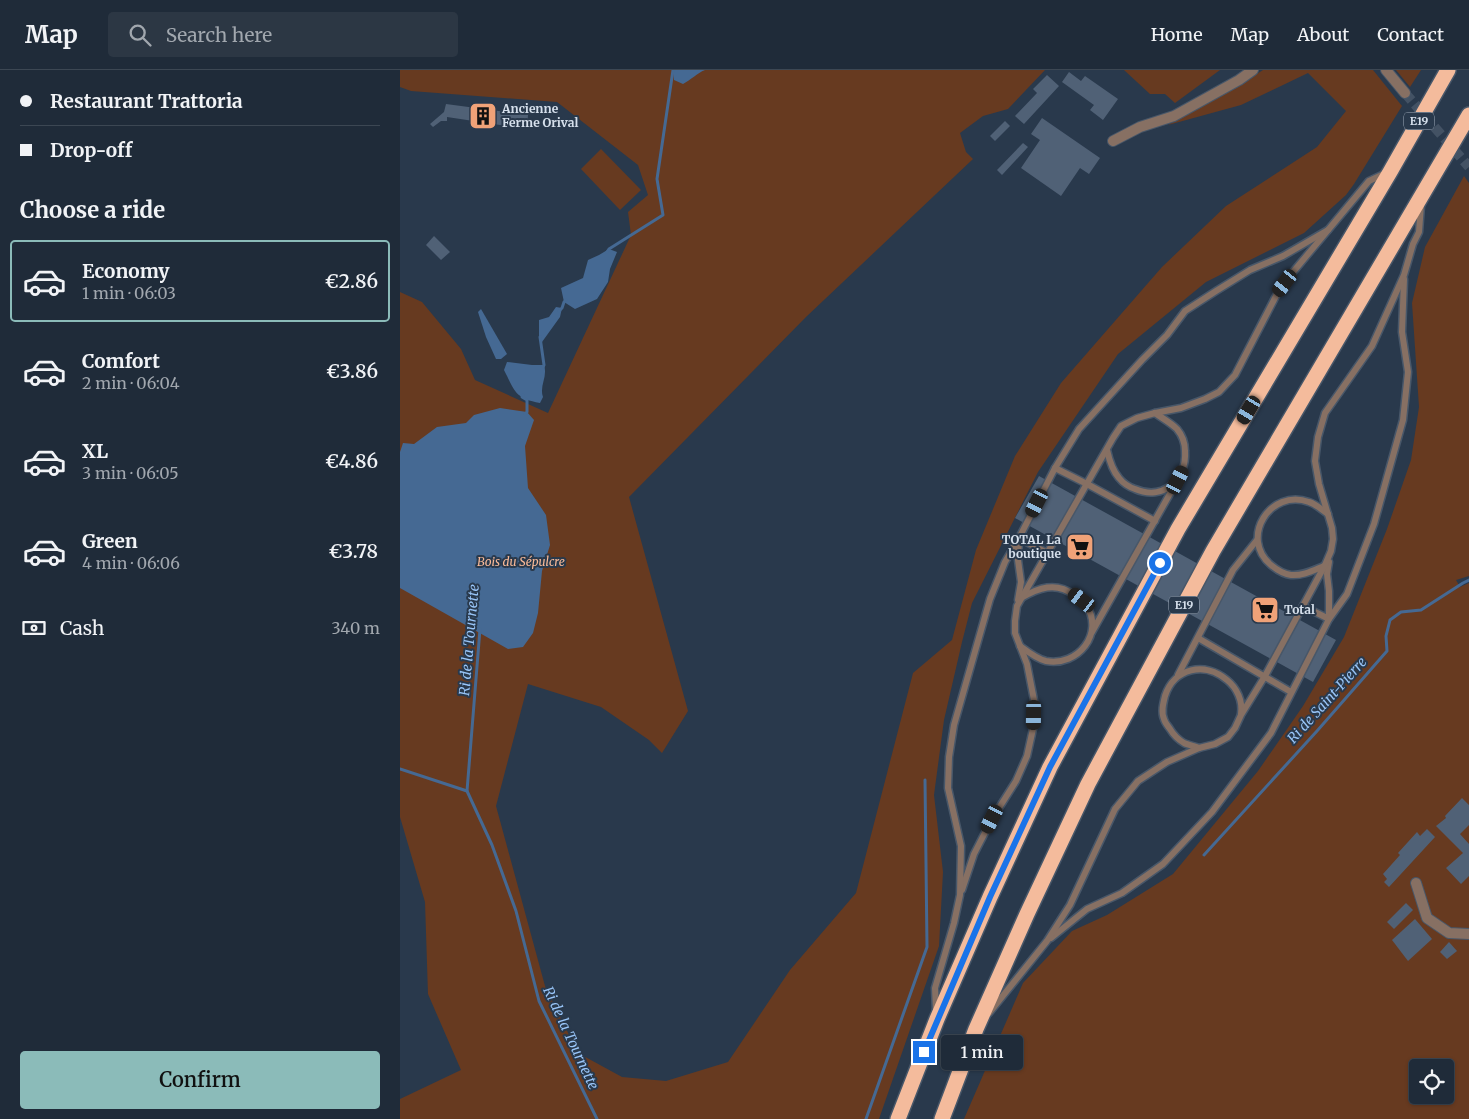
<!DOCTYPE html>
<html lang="en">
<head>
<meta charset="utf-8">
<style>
  body { margin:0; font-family:Merriweather,serif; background:#2c3744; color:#f1f3f6; height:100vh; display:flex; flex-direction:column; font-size:19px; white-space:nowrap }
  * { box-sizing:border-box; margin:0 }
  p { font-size:16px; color:#a1a7ae }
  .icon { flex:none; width:28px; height:28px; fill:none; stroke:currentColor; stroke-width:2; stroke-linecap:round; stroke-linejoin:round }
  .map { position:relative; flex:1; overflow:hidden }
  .drawer { display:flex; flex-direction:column; background:#1f2b39; width:400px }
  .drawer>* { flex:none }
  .banner { display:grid; align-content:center; height:110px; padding:0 20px; background:#1f2b39 }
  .buttons { position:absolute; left:1009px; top:989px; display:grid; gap:10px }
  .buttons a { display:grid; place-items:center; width:45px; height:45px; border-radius:5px; background:#1f2b39; box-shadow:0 1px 4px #0004,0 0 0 1px #3c4753; font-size:25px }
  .end { position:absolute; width:22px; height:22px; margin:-11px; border:6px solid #1a73e8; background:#fff; box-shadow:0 0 0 2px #fff }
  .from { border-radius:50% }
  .bubble { position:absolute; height:35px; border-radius:5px; background:#1f2b39; box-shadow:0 1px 4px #0004,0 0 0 1px #3c4753; font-size:16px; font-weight:600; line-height:35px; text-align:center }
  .car { position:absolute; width:15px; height:30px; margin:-15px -8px; border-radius:6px; box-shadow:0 0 4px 1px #0007; background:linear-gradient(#222 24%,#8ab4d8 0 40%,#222 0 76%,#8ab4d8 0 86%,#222 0) }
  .banner b { display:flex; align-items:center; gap:18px; height:48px; font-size:19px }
  .banner b+b { border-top:1px solid #3c4753 }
  .banner i { width:12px; height:12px; background:#f1f3f6 }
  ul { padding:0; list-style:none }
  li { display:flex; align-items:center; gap:15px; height:82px; margin:0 10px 8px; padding:0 10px; border:2px solid transparent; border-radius:5px }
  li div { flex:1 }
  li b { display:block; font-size:19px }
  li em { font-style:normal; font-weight:600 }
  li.on { border-color:#8bbbb9 }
  li>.icon { width:45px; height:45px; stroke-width:1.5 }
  h2 { padding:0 20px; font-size:22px; line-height:60px }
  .pay { display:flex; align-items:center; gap:12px; height:55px; padding:0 20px; font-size:19px }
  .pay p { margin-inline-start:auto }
  .button { display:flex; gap:10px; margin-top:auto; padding:10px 20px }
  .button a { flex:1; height:58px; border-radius:5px; background:#8bbbb9; color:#111; font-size:20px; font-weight:600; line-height:58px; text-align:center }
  header { display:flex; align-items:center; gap:30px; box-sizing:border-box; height:70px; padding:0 25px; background:#1f2b39; border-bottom:1px solid #3c4753 }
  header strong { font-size:24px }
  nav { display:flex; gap:28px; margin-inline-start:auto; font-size:18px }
  .search { width:350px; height:45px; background:#2c3744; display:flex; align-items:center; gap:12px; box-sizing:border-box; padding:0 18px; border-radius:5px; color:#a1a7ae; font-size:19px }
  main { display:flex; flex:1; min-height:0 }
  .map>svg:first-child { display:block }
  .green { fill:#673a20; fill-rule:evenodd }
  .water { fill:#456993 }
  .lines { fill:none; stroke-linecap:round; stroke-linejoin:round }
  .stream { stroke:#456993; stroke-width:3 }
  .building { fill:#506176 }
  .minor-tunnel { stroke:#435264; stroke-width:10; stroke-dasharray:10 5; stroke-linecap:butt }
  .service-casing { stroke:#485769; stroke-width:9 }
  .minor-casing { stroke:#485769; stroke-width:12 }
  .motorway-casing { stroke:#485769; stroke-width:18 }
  .service { stroke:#877063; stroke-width:6 }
  .minor { stroke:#877063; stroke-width:10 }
  .motorway { stroke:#f4bb9c; stroke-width:15 }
  .route { stroke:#1a73e8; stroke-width:6 }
  .labels { text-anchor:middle; stroke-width:4; stroke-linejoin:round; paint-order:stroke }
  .shield { fill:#29394c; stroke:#a2aebc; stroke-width:1 }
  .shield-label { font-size:11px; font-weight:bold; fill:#d6e0ec }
  .poi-label { font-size:12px; font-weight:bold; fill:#d6e0ec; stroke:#29394c; text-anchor:start }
  .park-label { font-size:12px; font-style:italic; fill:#faba98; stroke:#29394c }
  .water-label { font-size:14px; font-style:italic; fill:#98c4f7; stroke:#29394c }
</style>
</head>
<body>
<header>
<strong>Map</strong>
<div class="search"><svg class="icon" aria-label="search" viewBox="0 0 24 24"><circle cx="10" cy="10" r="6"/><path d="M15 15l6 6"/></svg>Search here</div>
<nav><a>Home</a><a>Map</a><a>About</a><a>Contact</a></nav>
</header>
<main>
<section class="drawer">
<div class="banner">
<b><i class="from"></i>Restaurant Trattoria</b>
<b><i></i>Drop-off</b>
</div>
<h2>Choose a ride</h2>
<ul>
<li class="on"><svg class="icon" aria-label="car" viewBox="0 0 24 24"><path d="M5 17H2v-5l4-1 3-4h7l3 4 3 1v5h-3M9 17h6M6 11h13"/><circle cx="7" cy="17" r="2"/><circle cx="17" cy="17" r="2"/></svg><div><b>Economy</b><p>1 min · 06:03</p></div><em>€2.86</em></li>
<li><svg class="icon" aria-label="car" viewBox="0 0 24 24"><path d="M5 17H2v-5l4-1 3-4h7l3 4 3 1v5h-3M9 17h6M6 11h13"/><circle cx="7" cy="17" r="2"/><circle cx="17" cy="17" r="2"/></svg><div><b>Comfort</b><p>2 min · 06:04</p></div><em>€3.86</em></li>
<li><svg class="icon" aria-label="car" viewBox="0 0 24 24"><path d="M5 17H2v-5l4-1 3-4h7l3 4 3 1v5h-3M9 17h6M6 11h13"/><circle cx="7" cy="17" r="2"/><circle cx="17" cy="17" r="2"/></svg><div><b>XL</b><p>3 min · 06:05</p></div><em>€4.86</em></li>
<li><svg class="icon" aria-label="car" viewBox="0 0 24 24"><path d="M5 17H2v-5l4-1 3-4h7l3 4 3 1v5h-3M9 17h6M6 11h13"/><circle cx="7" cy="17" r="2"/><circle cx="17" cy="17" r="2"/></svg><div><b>Green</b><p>4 min · 06:06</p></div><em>€3.78</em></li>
</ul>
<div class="pay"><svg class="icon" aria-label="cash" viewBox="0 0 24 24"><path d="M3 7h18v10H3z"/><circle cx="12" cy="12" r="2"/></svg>Cash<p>340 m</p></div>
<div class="button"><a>Confirm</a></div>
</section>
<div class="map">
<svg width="1069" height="1049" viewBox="0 0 1069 1049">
  <rect width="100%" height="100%" fill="#29394c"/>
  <!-- green -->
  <g class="green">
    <path d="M0,0H645L608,39L583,46L560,63L566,82L573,89L406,247L229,427L288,641L262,683L249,670L201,637L128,614L96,736L145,916L178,983L222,1007L266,1011L328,992L390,900L456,823L513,603L552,570L576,480L615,386L661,313L762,197L826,136L917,77L946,41L908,3L841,35L768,55L840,15L863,0H973L1002,36L954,114L946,125L904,163L806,212L718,284L638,402L572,533L562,572L544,650L534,725L543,802L539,876L479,1049H0V1029L61,1000L28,924L25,832L0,747V222L22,232L61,279L75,310L148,343L231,165L228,142L248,125L238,95L157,32L11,21L0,17Z"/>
    <path d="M724,0H820L775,33L765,24H750Z"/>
    <path d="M996,0H1021L1010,17Z"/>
    <path d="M201,79L241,120L220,140L181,99Z"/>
    <path d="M1064,106L1069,113V506L1056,510L1060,517L1069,513V1049H564L623,913L672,861L707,845L773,804L858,701L903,636L944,567L987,459L1011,390L1019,337L1012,233L1025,177ZM1018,998H1045V1025H1018Z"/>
  </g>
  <!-- water -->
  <g class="water">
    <path d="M273,0H305C297,3 291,10 283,14L274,10Z"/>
    <path d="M209,179L217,182L210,199L208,212L197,229L175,239L164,232L161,218L183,208L188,190L199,185Z"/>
    <path d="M156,237L162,238L160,247L142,272L139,269V250L149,247Z"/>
    <path d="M81,239L107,284L101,289H96L86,267L78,242Z"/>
    <path d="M107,292L132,295H144C148,307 139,316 143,327L140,333C114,328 115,321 104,300Z"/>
    <path d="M100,338L127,342L134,350L125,376L128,418L146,445L150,475L142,501L138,543L133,563L123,577L108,579L0,518V382L3,373L14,374L37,357L66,353L74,345Z"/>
  </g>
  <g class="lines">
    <!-- stream -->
    <g class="stream">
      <path d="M207,182L209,179L263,145L257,109L273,0"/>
      <path d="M159,241L162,238L164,232L166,230"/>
      <path d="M140,267L144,295L143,297"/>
      <path d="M123,325L122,327L127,330V342L125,344"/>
      <path d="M80,559L67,721L92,775L116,841L139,931L197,1049"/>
      <path d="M0,699L67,721"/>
      <path d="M804,785L917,661L987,581L986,566L990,550L1001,542L1021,540L1063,513L1069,510"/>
      <path d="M466,1049L527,877L525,710"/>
    </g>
  </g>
  <!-- building -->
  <g class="building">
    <path d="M669,2L681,11L685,6L718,29L703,50L690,40L694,35L662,12Z"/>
    <path d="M647,5L659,16L624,54L615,46L637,23L633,19Z"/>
    <path d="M46,34L128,45L127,59L47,47V51H41L33,57L30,54L44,42Z"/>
    <path d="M642,48L700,88L689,104L680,98L661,126L621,98L640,70L631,64Z"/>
    <path d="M605,51L610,56L595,71L590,66Z"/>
    <path d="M623,73L628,77L602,105L597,100Z"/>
    <path d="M34,166L50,182L41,190L26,175Z"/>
    <path d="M639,406L936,570L913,612L615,448Z"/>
    <path d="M1062,728L1069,735V755L1060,764L1069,774V806L1061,814L1046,798L1063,783L1036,756L1046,748L1045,746Z"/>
    <path d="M1027,759L1035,767L989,817L984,812L987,809L983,804L1000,785L998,783L1017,762L1020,766Z"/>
    <path d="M1006,833L1013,840L994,859L987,852Z"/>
    <path d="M1015,849L1032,869L1008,891L992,870Z"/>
    <path d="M1049,872L1057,881L1047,889L1040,882Z"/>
  </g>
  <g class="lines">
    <!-- minor-tunnel -->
    <path class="minor-tunnel" d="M1005,23L1069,97"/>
    <defs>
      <g id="service">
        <path d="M707,380C709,389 712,400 719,408C723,413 729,417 735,419C763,431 787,410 785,381C785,373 782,365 777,359C771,353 762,348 755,343"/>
        <path d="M655,398L687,414L755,451"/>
        <path d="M924,496C914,500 903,506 891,505C883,504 877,500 871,495C839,468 870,418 909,432C916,434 922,440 928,444"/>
        <path d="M618,530L621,512L618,490L619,468L647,483"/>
        <path d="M903,536L929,549V521L927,504L929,492"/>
        <path d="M692,562L776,413"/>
        <path d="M798,568L891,622"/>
        <path d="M620,576C628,582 637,589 646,591C678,597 705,563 686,535C683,531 678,528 674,525C656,511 638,518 621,528"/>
        <path d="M778,605L833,500L857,470"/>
        <path d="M799,678C794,676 788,675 784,673C779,670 773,664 770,659C768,656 765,653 764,649C761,642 763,634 765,626C774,598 805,591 827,610C837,618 843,631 841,644"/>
        <path d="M562,820L574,784L592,749L616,711L627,686L633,659L634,630L627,594L615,563V551L617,536L713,368L721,356L737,348L755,343L781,338L805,329L819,322L835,305L877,224L893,202L969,111L984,104"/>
        <path d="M651,868L687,839L722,823L763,794L812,742L871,663L929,549L947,524L974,454L1003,350L1008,302L1002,262L1004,209"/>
        <path d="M536,940L535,918L554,853L560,825L561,776L548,718L549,687L554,655L590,529L605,492L619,468L655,398L679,359L742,290L767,265L785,241L816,221L850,200L883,186L928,160"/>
        <path d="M589,943L647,871L670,835L715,739L738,711L767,692L799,678L815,674L828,667L835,658L841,645L865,606L925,495L931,481L933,469L932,458L919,414L915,391L918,367L925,343L972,276L1004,205L1013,174L1019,162L1021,135"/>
      </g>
      <g id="minor">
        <path d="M986,0L1005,23"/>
        <path d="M713,71L740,57L774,46L839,10L853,0"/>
        <path d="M1016,813L1027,848L1049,863L1069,864"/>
      </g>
      <g id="motorway">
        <path d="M498,1049L537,949L590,827L650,697L778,459L990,102L1048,0"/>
        <path d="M542,1049L576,959L627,844L688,714L813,481L1069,45"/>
      </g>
    </defs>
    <!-- service casing -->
    <use href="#service" class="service-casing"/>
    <!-- minor casing -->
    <use href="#minor" class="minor-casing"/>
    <!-- motorway casing -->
    <use href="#motorway" class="motorway-casing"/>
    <!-- service -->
    <use href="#service" class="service"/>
    <!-- minor -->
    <use href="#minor" class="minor"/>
    <!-- motorway -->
    <use href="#motorway" class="motorway"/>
  </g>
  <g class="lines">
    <!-- route -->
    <path class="route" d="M524,982L590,827L650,697L760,493"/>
  </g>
  <!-- icons -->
  <defs>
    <symbol id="building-square" viewBox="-11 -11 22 22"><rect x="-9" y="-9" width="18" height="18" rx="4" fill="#f0a278" stroke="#29394c"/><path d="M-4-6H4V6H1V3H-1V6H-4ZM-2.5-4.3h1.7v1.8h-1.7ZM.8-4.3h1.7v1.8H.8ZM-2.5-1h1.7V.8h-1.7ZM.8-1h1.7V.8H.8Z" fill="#111"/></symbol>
    <symbol id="supermarket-square" viewBox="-11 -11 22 22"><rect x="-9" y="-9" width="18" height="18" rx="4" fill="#f0a278" stroke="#29394c"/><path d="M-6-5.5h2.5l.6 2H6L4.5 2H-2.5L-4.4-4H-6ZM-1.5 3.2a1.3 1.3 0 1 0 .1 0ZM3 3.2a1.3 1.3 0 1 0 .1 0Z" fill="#111"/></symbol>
  </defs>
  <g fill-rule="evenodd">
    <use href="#building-square" x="67" y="30" width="32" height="32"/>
    <use href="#supermarket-square" x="664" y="461" width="32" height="32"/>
    <use href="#supermarket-square" x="849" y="524" width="32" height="32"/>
  </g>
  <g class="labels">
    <!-- shield labels -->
    <g class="shield">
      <rect x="1004" y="42.5" width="30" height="17" rx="4"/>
      <rect x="769" y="526.5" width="30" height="17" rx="4"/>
    </g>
    <g class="shield-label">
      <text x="1019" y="55">E19</text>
      <text x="784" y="539">E19</text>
    </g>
    <!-- poi labels -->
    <g class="poi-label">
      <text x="102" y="43">Ancienne<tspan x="102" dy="14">Ferme Orival</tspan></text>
      <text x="661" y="474" text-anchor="end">TOTAL La<tspan x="661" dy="14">boutique</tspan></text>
      <text x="884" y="544">Total</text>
    </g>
    <!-- park labels -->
    <g class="park-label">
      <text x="121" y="496">Bois du Sépulcre</text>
    </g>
    <!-- water labels -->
    <g class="water-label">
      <text transform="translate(69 570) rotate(-85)" y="5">Ri de la Tournette</text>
      <text transform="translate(927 630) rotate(-48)" y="5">Ri de Saint-Pierre</text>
      <text transform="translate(171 968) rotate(65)" y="5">Ri de la Tournette</text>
    </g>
  </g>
</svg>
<div class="buttons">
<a><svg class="icon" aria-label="locate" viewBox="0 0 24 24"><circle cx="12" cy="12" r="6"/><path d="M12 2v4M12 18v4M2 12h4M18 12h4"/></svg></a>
</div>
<i class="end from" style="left:760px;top:493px"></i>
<i class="end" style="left:524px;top:982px"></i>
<div class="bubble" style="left:541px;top:965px;width:82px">1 min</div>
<i class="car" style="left:885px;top:213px;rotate:217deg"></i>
<i class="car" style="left:849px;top:340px;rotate:211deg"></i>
<i class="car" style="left:778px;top:410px;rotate:27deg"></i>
<i class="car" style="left:637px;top:433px;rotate:207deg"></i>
<i class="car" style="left:682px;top:530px;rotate:307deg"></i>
<i class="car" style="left:634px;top:645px;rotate:181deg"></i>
<i class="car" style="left:592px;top:749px;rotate:206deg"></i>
</div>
</main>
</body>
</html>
